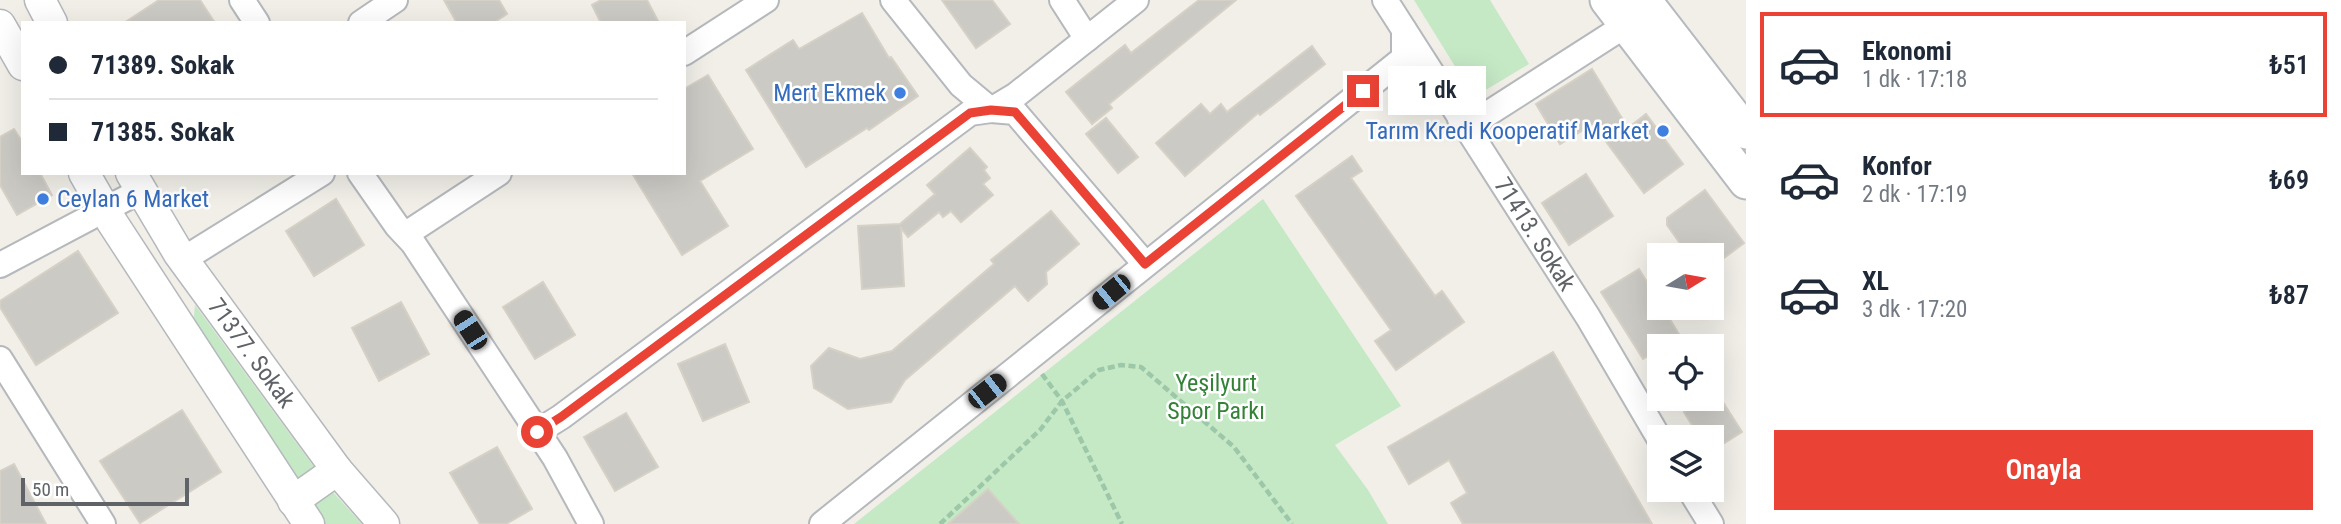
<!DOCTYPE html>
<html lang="tr">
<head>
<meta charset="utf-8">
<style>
  body { margin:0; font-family:"Roboto Condensed",sans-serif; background:#f2f2f3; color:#1f2937; height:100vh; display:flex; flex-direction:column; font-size:26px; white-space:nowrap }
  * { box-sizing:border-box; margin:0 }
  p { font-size:23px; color:#747a83 }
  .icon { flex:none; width:38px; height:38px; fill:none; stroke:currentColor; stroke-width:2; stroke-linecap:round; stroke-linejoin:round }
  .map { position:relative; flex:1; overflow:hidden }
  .sheet { display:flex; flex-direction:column; background:#fff; width:595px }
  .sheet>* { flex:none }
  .guide { position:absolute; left:21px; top:21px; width:665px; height:154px; border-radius:0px; box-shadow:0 7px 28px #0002; display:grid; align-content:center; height:154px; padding:0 28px; background:#fff }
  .needle { width:46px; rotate:79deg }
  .tools { position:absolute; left:1647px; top:243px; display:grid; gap:14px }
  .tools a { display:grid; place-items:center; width:77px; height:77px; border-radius:0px; background:#fff; box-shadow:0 7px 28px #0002; font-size:35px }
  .scale { position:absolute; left:21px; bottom:18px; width:168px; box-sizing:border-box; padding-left:7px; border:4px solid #5f6368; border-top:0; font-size:19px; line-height:24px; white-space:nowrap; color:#5f6368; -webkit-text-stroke:5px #fff; paint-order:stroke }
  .end { position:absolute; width:32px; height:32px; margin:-16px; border:9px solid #ea4335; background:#fff; box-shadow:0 0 0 4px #fff }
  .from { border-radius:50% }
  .bubble { position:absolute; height:49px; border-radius:0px; background:#fff; box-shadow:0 7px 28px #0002; font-size:23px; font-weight:600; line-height:49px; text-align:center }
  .car { position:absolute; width:21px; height:42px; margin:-21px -10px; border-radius:9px; box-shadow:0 0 5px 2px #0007; background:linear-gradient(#222 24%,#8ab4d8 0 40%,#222 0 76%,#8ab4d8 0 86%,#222 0) }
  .guide b { display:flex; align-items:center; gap:24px; height:66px; font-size:26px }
  .guide b+b { border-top:2px solid #e0e1e3 }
  .guide i { width:18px; height:18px; background:#1f2937 }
  ul { padding:12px 0 0; list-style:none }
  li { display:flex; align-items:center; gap:21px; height:105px; margin:0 14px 10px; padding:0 14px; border:4px solid transparent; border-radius:0px }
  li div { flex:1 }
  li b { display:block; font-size:26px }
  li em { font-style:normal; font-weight:600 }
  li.on { border-color:#ea4335 }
  li>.icon { width:63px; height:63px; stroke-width:1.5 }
  .cta { display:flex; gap:14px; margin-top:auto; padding:14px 28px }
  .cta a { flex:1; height:80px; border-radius:0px; background:#ea4335; color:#fff; font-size:28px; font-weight:600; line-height:80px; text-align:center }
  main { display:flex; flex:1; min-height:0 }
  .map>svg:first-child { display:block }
  .green { fill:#c5e8c5 }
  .building { fill:#cccac5; stroke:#d6d1c6; stroke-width:2 }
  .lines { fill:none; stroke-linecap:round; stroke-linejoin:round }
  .minor-casing { stroke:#b5b8bc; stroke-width:28 }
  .tertiary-casing { stroke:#b5b8bc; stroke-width:33 }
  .secondary-casing { stroke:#b6babf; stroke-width:37 }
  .path { stroke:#9cc7a9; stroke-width:4.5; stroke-dasharray:7 3.5; stroke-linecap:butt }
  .minor { stroke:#fff; stroke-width:24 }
  .tertiary { stroke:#fff; stroke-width:30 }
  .secondary { stroke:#fff; stroke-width:33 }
  .route { stroke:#ea4335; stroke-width:9 }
  .shop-dot { fill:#3f7fe0; stroke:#fff; stroke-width:2.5 }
  .labels { text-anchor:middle; stroke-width:5; stroke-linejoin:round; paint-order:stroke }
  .shop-label { font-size:24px; fill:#366cbe; stroke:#fff; text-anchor:end }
  .street-label { font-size:24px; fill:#5f6368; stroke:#fff }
  .park-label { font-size:24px; fill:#348238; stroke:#fff }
</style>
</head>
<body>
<main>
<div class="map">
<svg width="1746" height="524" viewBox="0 0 1746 524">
  <rect width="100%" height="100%" fill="#f1efe8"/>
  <!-- green -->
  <g class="green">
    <path d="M1414,0H1490L1529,64L1474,97Z"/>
    <path d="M1263,199L1401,406L1335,445L1368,490L1388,524H854Z"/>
    <path d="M195,305L317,471L295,486L192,337Z"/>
    <path d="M331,490L362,524H323L309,504Z"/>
  </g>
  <!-- building -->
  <g class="building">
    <path d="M159,0H200L215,23H124Z"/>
    <path d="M444,0H499L507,14L493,23H457Z"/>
    <path d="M601,0H647L659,23H601L592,5Z"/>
    <path d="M942,0H992L1010,24L976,48Z"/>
    <path d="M1199,0H1236L1109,104L1112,108L1092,124L1066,92L1125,45L1131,53Z"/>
    <path d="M862,13L889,58L891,57L918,96L869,130L867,128L806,167L746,70L793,40L799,49Z"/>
    <path d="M1312,46L1325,64L1260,115L1258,113L1185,176L1156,143L1201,104L1210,114L1221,104L1227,112Z"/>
    <path d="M1592,69L1628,128L1646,114L1683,164L1644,193L1593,124L1560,144L1536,104Z"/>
    <path d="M708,75L753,149L700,181L728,226L682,255L632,173H684V89Z"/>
    <path d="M1106,118L1138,157L1118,173L1086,134Z"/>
    <path d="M14,129L23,143V173H40L52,195L17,215L0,185V137Z"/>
    <path d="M970,148L987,167L984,170L990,178L983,184L993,195L961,222L951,211L943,217L939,212L908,237L901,228L904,286L862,289L858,226L900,224L935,194L927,185Z"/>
    <path d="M1352,156L1362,171L1351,178L1435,296L1442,291L1464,322L1396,370L1375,341L1391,330L1296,196Z"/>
    <path d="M1586,174L1613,216L1569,245L1542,203Z"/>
    <path d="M1705,190L1744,243L1712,267V256H1689L1667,225V218Z"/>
    <path d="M336,199L364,245L314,276L286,231Z"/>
    <path d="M1051,211L1079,244L1046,272L1047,284L1028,301L1015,286L905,380L891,402L848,409L814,388L811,366L829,348L860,359L892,351L994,264L991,260Z"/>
    <path d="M78,251L118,313L36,365L0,307V301Z"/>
    <path d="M1639,269L1659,302V308H1663L1680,336L1664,346H1659V350L1643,359L1601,292Z"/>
    <path d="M543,282L575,335L535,359L503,307Z"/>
    <path d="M401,302L429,354L379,381L352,328Z"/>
    <path d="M725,344L749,402L703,421L678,364Z"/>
    <path d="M1553,352L1652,524H1463L1451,503L1467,493L1449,460L1409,484L1388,447Z"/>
    <path d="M1712,385L1742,432L1712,451V438H1700L1684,412L1695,406L1690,399H1712Z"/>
    <path d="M182,410L221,472L140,523L100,461Z"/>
    <path d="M626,413L658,467L615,491L584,437Z"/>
    <path d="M497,447L532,509L506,524H480L450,473Z"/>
    <path d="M14,464L46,524H0V471Z"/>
    <path d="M988,489L1019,524H948Z"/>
  </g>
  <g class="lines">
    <defs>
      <g id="minor">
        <path d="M242,0L257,23"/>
        <path d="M893,0L961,85L991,110L1015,112L1145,264"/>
        <path d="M1062,0L1087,39"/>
        <path id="s1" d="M1385,0L1588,317L1659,438"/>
        <path d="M361,23L395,0"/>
        <path d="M684,53L766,0"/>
        <path d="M1460,119L1481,118L1626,25"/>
        <path d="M360,173L397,226L413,243L555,458L591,524"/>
        <path d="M406,234L499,173"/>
        <path d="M179,254H192L322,173"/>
        <path d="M0,265L140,191"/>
        <path d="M0,359L103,524"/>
        <path d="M537,432L561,417L970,113L991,110L1016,95L1136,0"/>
        <path d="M1690,490L1711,524"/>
        <path d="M822,524L1404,58V30"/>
      </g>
      <g id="tertiary">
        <path d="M40,0L52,23"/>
        <path d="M0,25L23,65"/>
        <path d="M84,173L112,222L309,524"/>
        <path id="s2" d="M131,173L179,254L337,470L384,524"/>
        <path d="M293,501L337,470"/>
      </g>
      <g id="secondary">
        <path d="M1607,0L1746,182"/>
        <path d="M1644,0L1746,132"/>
      </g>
    </defs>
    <!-- minor casing -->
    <use href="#minor" class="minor-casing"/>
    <!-- tertiary casing -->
    <use href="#tertiary" class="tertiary-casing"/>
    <!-- secondary casing -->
    <use href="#secondary" class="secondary-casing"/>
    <!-- path -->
    <g class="path">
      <path d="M1042,374L1062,401L1122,524"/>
      <path d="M940,524L1040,430L1062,401L1099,370L1121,365L1141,367L1234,447L1292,524"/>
    </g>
    <!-- minor -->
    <use href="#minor" class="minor"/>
    <!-- tertiary -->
    <use href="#tertiary" class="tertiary"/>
    <!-- secondary -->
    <use href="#secondary" class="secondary"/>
  </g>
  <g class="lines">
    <!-- route -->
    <path class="route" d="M537,432L561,417L970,113L991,110L1015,112L1145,264L1363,91"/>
  </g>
  <!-- markers -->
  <g class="shop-dot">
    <circle cx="900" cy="93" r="7"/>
    <circle cx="1663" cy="131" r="7"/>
    <circle cx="43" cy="199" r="7"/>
  </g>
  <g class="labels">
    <!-- shop labels -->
    <g class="shop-label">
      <text x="886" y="101">Mert Ekmek</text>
      <text x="1649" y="139">Tarım Kredi Kooperatif Market</text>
      <text x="57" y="207" text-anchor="start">Ceylan 6 Market</text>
    </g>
    <!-- street labels -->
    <g class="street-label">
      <text dy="8" stroke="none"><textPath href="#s1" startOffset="278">71413. Sokak</textPath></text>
      <text dy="8" stroke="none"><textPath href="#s2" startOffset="217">71377. Sokak</textPath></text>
    </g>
    <!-- park labels -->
    <g class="park-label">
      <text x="1216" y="391">Yeşilyurt<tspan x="1216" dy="28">Spor Parkı</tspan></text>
    </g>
  </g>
</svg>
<div class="tools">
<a><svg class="needle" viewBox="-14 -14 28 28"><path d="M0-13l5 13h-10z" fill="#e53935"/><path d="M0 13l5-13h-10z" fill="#747a83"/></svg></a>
<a><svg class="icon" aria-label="locate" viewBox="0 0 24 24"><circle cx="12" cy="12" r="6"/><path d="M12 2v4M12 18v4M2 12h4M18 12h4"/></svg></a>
<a><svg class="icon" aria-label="layers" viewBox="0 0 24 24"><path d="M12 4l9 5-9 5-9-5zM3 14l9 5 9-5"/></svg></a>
</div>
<div class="scale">50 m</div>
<i class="end from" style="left:537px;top:432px"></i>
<i class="end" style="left:1363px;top:91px"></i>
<div class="bubble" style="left:1388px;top:66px;width:98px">1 dk</div>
<i class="car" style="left:1111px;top:292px;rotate:231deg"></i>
<i class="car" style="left:470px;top:330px;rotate:327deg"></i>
<i class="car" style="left:987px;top:391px;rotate:52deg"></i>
<div class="guide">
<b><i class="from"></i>71389. Sokak</b>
<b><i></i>71385. Sokak</b>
</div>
</div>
<section class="sheet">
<ul>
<li class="on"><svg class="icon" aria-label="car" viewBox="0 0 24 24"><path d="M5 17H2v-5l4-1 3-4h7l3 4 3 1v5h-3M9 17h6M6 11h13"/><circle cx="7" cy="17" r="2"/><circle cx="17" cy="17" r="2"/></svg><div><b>Ekonomi</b><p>1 dk · 17:18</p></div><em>₺51</em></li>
<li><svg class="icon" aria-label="car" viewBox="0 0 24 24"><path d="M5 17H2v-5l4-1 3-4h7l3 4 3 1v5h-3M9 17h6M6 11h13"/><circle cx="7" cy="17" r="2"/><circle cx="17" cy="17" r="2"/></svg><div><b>Konfor</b><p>2 dk · 17:19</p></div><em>₺69</em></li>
<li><svg class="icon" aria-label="car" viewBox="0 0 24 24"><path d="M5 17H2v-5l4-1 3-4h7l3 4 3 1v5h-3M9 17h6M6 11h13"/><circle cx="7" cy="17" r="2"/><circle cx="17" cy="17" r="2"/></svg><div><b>XL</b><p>3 dk · 17:20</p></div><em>₺87</em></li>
</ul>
<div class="cta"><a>Onayla</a></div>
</section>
</main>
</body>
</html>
